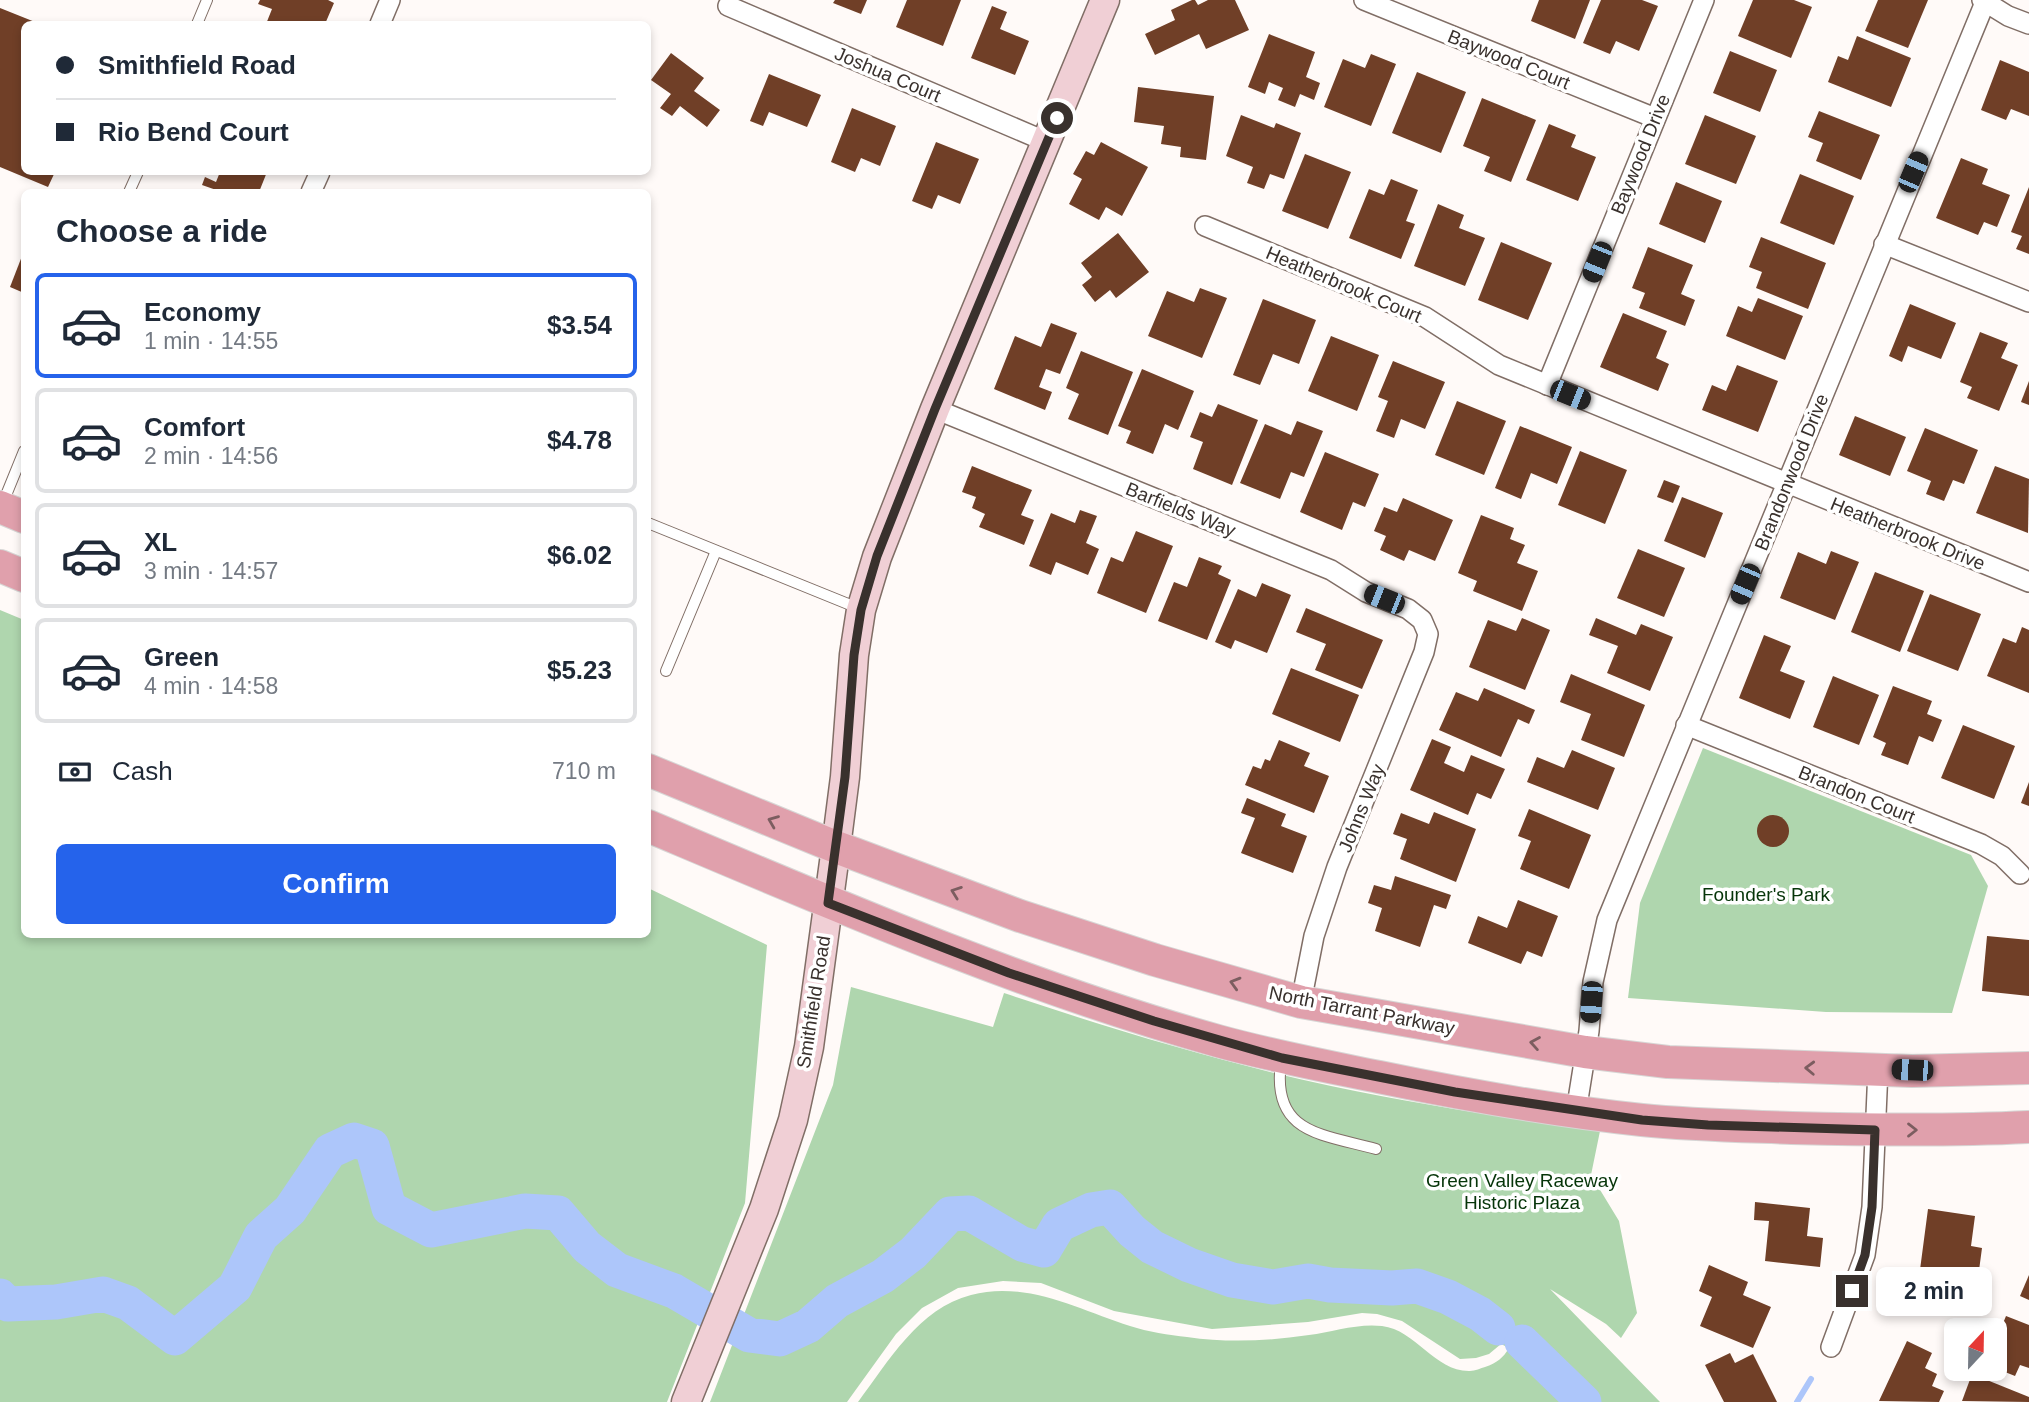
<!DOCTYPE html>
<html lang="en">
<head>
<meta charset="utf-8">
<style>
  body { margin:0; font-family:Arial,sans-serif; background:#f2f2f3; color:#1f2937; height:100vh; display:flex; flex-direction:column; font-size:26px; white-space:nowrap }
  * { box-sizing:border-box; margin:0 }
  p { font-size:23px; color:#747a83 }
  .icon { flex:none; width:38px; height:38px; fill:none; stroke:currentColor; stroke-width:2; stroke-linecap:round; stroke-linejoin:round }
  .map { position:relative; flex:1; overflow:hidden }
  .drawer { position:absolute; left:21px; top:189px; width:630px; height:749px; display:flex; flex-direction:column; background:#fff; border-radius:10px; box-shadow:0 4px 10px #0003 }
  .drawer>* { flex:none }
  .hud { position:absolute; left:21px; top:21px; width:630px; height:154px; border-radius:10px; box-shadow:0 4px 10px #0003; display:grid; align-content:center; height:154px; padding:0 35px; background:#fff }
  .needle { width:46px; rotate:22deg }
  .fabs { position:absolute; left:1944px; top:1318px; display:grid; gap:14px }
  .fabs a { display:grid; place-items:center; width:63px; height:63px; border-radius:10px; background:#fff; box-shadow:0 4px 10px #0003; font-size:35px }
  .end { position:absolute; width:32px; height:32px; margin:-16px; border:9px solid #39312d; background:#fff; box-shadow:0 0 0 4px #fff }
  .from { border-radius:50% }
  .bubble { position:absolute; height:49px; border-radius:10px; background:#fff; box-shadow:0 4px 10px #0003; font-size:23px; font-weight:700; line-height:49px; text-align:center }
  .car { position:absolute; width:21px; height:42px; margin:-21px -10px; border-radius:9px; box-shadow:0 0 5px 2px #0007; background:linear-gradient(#222 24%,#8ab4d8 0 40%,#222 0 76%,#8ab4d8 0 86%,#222 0) }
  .hud b { display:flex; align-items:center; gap:24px; height:66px; font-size:26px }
  .hud b+b { border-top:2px solid #e0e1e3 }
  .hud i { width:18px; height:18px; background:#1f2937 }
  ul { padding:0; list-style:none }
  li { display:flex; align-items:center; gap:21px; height:105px; margin:0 14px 10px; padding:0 21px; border:4px solid #e0e1e3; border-radius:10px }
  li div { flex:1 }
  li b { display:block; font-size:26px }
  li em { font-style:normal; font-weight:700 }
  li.selected { border-color:#2563eb }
  li>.icon { width:63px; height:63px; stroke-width:1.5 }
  h2 { padding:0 35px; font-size:32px; line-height:84px }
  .pay { display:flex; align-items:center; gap:18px; height:77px; padding:0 35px; font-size:26px }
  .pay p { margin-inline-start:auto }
  .action { display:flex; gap:14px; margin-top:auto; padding:14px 35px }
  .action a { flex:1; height:80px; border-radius:10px; background:#2563eb; color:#fff; font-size:28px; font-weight:700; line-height:80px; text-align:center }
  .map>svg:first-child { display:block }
  .green { fill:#afd6ae }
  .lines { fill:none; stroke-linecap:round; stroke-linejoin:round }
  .stream { stroke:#adc6fa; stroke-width:6 }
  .river { stroke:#adc6fa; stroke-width:35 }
  .building { fill:#703f27 }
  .lane-casing { stroke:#806e66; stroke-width:12 }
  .street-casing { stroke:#806e66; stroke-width:22 }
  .secondary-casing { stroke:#806e66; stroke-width:31 }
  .primary-casing { stroke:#d7d6d5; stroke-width:34 }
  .lane { stroke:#fff; stroke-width:10 }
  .street { stroke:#fff; stroke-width:19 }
  .secondary { stroke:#f0cfd5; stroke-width:28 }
  .primary { stroke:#e0a0ac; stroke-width:32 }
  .oneway { stroke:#7c5d60 }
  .route { stroke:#39312d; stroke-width:9 }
  .labels { text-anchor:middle; stroke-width:7; stroke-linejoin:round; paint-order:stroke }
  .street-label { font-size:19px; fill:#39312d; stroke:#fff }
  .park-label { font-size:19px; fill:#063509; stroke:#fff }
</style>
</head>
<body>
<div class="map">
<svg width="2029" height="1402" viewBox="0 0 2029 1402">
  <rect width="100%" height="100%" fill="#fffaf8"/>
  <!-- green -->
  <g class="green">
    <path d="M0,610L24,620V934H648V888L767,945L745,1203L667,1402H0Z"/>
    <path d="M1703,748L1971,855L1988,886L1952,1013L1826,1012L1628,998L1640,903Z"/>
    <path d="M851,987L993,1027L1004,993C1111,1029 1220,1062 1331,1086C1420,1105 1510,1118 1600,1131L1591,1175L1619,1221L1637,1313L1621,1338L1606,1324L1550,1289L1660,1402H858C888,1362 919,1308 971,1295C1026,1280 1079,1310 1130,1326C1148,1332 1169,1335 1187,1337C1228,1343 1268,1341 1309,1335C1332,1332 1358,1323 1382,1326C1416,1330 1435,1372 1470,1371C1475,1371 1481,1368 1485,1367C1497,1363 1503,1358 1509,1348L1501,1344L1489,1354L1476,1358L1460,1359L1402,1321L1377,1314L1362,1313L1308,1322L1212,1329L1114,1311L1041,1283L1003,1281L958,1288L922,1308L896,1334L847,1402H710L833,1085Z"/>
  </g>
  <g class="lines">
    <!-- stream -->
    <path class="stream" d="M1797,1402L1811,1379"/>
    <!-- river -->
    <g class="river">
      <path d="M0,1296L8,1304L56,1302L103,1294L128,1303L175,1338L235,1287L261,1236L290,1210L330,1151L354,1140L372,1146L389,1208L431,1230L525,1211L558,1213L587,1247L617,1270L674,1291L749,1335L780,1339L808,1326L837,1301L883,1276L913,1253L950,1214L969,1213L1022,1244L1044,1250L1059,1225L1091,1210L1110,1207L1132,1231L1152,1247L1189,1265L1232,1280L1273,1287L1308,1281L1330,1285L1392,1288L1417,1286L1448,1297L1480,1314L1498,1328"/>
      <path d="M1522,1342L1584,1402"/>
    </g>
  </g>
  <!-- building -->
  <g class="building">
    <path d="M260,0H328L334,3L325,24H266L272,9L258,4Z"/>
    <path d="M835,0H867L861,14L833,3Z"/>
    <path d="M907,0H961L943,46L896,27Z"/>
    <path d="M1192,0H1195L1198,5L1208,0H1235L1249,30L1206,49L1199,34L1155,55L1145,34L1175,20L1171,10Z"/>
    <path d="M1539,0H1590L1575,39L1531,21Z"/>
    <path d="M1601,0H1642L1658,6L1639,51L1616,41L1610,54L1583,43Z"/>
    <path d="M1753,0H1794L1812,7L1791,58L1738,36Z"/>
    <path d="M1878,0H1928L1908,48L1865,31Z"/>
    <path d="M992,6L1007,12L1000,29L1029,41L1015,75L971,58Z"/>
    <path d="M0,8L40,24H24V172H55L48,187L0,167Z"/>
    <path d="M1269,34L1315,52L1306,77L1320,83L1314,100L1300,94L1295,107L1278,100L1283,88L1269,82L1265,94L1248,87Z"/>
    <path d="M1857,36L1911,58L1891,107L1828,82L1838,56L1848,60Z"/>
    <path d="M1730,51L1777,70L1760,112L1713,93Z"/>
    <path d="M671,53L704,78L694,91L720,110L707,127L680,106L672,116L660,108L671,94L651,80Z"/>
    <path d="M1371,54L1396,64L1371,126L1324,107L1343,59L1365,68Z"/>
    <path d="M2000,60L2029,72V116L2011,109L2006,120L1981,110Z"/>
    <path d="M1417,72L1466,92L1441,153L1392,133Z"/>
    <path d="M769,74L821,95L807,127L769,112L763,126L750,121Z"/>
    <path d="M1138,87L1214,96L1206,160L1180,157L1181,147L1161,144L1164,126L1134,122Z"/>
    <path d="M1482,98L1536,120L1511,182L1484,171L1490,157L1463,146Z"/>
    <path d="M852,108L896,126L880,166L861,158L855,172L831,162Z"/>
    <path d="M1819,111L1880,135L1861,180L1816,161L1823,143L1808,137Z"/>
    <path d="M1241,115L1274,128L1276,123L1301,133L1284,179L1270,174L1264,189L1247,183L1253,167L1226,156Z"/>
    <path d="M1705,115L1756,136L1736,184L1685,164Z"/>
    <path d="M1549,124L1576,135L1571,147L1596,157L1578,201L1526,180Z"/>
    <path d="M936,142L979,159L960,204L938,195L932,209L912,201Z"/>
    <path d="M1101,142L1148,167L1122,216L1106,207L1099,220L1069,204L1082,179L1073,174L1086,151L1094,155Z"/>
    <path d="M1305,154L1351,172L1328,229L1282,211Z"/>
    <path d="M1961,158L1988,169L1982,184L2010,195L1997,227L1984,222L1978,235L1936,218Z"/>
    <path d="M220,172H267L259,192H222L202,185L205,177L216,182Z"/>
    <path d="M1800,174L1854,196L1834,245L1780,223Z"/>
    <path d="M1391,179L1418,190L1406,221L1415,224L1401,259L1349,238L1369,189L1384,195Z"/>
    <path d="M1676,182L1722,201L1705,243L1659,224Z"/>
    <path d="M2029,187V254L2016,249L2022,236L2011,232Z"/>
    <path d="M1438,204L1464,215L1459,228L1485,238L1465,286L1414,266Z"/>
    <path d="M1118,233L1149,272L1116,298L1110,290L1095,302L1082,285L1092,277L1081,263Z"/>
    <path d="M1761,237L1826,263L1808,309L1756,288L1762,272L1749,267Z"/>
    <path d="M1501,242L1552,263L1528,320L1478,300Z"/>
    <path d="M1648,247L1693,265L1681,294L1695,300L1685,326L1639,308L1645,293L1632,288Z"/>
    <path d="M24,251V293L10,287Z"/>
    <path d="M1200,288L1227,298L1202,358L1148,336L1167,291L1194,302Z"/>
    <path d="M1758,298L1803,316L1785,360L1726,336L1738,306L1752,312Z"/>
    <path d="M1263,299L1316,320L1299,364L1273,354L1260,385L1233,375Z"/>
    <path d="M1910,304L1956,323L1941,359L1908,346L1902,362L1889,356Z"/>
    <path d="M1623,313L1667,331L1656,358L1669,364L1658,391L1600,367Z"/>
    <path d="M1051,323L1077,333L1060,374L1046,369L1039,387L1052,392L1045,410L994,389L1015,336L1041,347Z"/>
    <path d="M1980,332L2008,343L2001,358L2018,365L1999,411L1967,398L1972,387L1960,382Z"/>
    <path d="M1331,336L1379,355L1357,411L1308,391Z"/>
    <path d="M1081,351L1133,372L1108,435L1068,419L1079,394L1066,388Z"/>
    <path d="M1393,361L1445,382L1425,429L1401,419L1394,438L1376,431L1388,401L1378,397Z"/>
    <path d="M1737,365L1778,381L1758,432L1702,410L1712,385L1726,391Z"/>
    <path d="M1142,369L1194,391L1178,430L1165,424L1153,454L1126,443L1131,431L1118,426Z"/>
    <path d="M2029,381V405L2021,402Z"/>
    <path d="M1457,401L1506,421L1484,475L1435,455Z"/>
    <path d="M1218,404L1258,420L1232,485L1193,469L1203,442L1190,437L1200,412L1212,417Z"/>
    <path d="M1855,416L1906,437L1890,476L1839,455Z"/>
    <path d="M1297,421L1323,431L1304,477L1291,472L1280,499L1240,483L1265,424L1291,435Z"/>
    <path d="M1520,426L1572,447L1557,484L1531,473L1521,499L1495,488Z"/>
    <path d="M1925,428L1978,450L1964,484L1953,480L1944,501L1926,494L1931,481L1907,471Z"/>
    <path d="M1580,451L1627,470L1605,524L1558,505Z"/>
    <path d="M1325,452L1379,474L1365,507L1353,502L1342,530L1300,512Z"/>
    <path d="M972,466L1032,490L1021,515L1034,520L1024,545L979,527L985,514L972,508L976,497L962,492Z"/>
    <path d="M1995,466L2029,479L2028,533L1976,513Z"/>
    <path d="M1664,480L1680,486L1673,503L1657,497Z"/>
    <path d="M1682,497L1723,513L1705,558L1664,541Z"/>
    <path d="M1403,498L1453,520L1435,561L1409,550L1404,561L1380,550L1386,536L1374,531L1384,507L1397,512Z"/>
    <path d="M1080,510L1097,516L1086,543L1099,549L1088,575L1056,562L1051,575L1029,566L1051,513L1075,523Z"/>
    <path d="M1481,515L1514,528L1510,539L1525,545L1517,563L1538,571L1522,611L1473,591L1477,581L1458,573Z"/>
    <path d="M1136,531L1173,546L1146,613L1097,593L1111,557L1123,562Z"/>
    <path d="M1638,549L1685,568L1664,617L1617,598Z"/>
    <path d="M1831,551L1859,562L1835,620L1780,598L1798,552L1826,564Z"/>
    <path d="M1199,557L1222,566L1218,574L1231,580L1207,640L1158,621L1174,582L1187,587Z"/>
    <path d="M1875,572L1924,591L1900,652L1851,632Z"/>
    <path d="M1262,583L1291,595L1267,653L1235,640L1231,649L1215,642L1238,589L1256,597Z"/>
    <path d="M1930,594L1981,614L1958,671L1907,651Z"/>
    <path d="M1306,608L1383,640L1362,689L1315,670L1326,644L1296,632Z"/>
    <path d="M1522,618L1550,630L1525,690L1469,667L1488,620L1516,631Z"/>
    <path d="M1596,618L1636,635L1641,624L1673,637L1650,691L1607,673L1618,646L1589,635Z"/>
    <path d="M2022,627L2029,630V693L1987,676L2003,638L2016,643Z"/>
    <path d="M1764,635L1791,646L1780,671L1805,681L1790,719L1739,698Z"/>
    <path d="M1291,668L1359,695L1340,742L1272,714Z"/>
    <path d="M1571,674L1645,705L1624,757L1581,740L1591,714L1560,702Z"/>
    <path d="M1833,676L1879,695L1859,745L1813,727Z"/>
    <path d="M1893,686L1932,701L1927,714L1942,720L1933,742L1919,736L1908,765L1881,755L1886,743L1873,737Z"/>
    <path d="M1484,688L1535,710L1529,724L1518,719L1501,757L1439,730L1456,692L1478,701Z"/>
    <path d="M1963,725L2015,746L1994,799L1941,778Z"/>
    <path d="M1432,739L1451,747L1444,763L1464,772L1471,755L1505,769L1491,799L1477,793L1468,815L1410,790Z"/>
    <path d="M1279,740L1310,753L1304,766L1329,776L1314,813L1245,785L1253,766L1261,769L1265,759L1270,761Z"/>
    <path d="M1572,750L1615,768L1598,810L1527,782L1537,757L1564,768Z"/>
    <path d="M2029,782V806L2021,803Z"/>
    <path d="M1247,798L1286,814L1281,826L1307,836L1293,873L1241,853L1255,818L1241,813Z"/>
    <path d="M1529,809L1591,835L1569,889L1520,869L1531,841L1518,836Z"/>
    <path d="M1434,812L1476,829L1456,882L1400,859L1407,839L1393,834L1401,813L1429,824Z"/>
    <circle cx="1773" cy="831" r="16"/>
    <path d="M1395,876L1451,895L1446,909L1434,905L1420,947L1375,931L1382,908L1368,903L1374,885L1391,890Z"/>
    <path d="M1518,900L1558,916L1542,957L1527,951L1521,964L1468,943L1478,916L1507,928Z"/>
    <path d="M1987,936L2029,940V996L1982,991Z"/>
    <path d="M1755,1202L1810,1208L1807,1236L1823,1238L1820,1267L1765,1261L1769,1221L1754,1220Z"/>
    <path d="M1928,1209L1975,1216L1971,1246L1982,1248L1976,1293L1918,1285Z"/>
    <path d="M1709,1265L1748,1282L1743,1295L1771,1307L1753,1348L1700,1326L1712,1297L1699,1291Z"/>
    <path d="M2029,1275V1300L2020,1296Z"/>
    <path d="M2006,1316L2029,1325V1368L2020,1365L2015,1376L1995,1368V1343Z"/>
    <path d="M1907,1341L1932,1353L1925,1368L1937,1374L1932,1386L1944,1391L1939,1402L1879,1401Z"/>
    <path d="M1730,1353L1735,1363L1753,1354L1777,1402H1724L1705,1365Z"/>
    <path d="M1972,1374L2029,1397V1402L1962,1401Z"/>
  </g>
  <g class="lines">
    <defs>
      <g id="lane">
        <path d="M197,24L207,0"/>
        <path d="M129,192L138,172"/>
        <path d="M2,505L24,451"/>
        <path d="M648,523L858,608"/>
        <path d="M666,671L716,551"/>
        <path d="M1281,1062C1271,1134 1322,1134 1376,1149"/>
      </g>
      <g id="street">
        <path d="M1364,0L1655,118"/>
        <path d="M1982,0L2008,16L2029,24"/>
        <path d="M728,6L1047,142"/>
        <path d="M380,24L390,0"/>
        <path d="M311,192L320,172"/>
        <path d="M1205,226L1425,317L1499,365L2029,582"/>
        <path d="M1884,244L2029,302"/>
        <path d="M1547,385L1704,0"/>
        <path d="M935,409L1331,570L1366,592L1408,609L1422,620L1428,634L1424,652L1337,867L1314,936L1301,1002"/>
        <path d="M1686,725L1981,844L2002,856L2020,874"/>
        <path d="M1576,1112L1589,1031L1593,982L1607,920L1986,0"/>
        <path d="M1831,1347L1865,1255L1872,1207L1878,1069"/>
      </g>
      <path id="secondary" d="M686,1402L764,1209L793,1120L809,1047L836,847L845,777L854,655L861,610L877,557L935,409L1105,0"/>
      <g id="primary">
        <path d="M0,507L24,517"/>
        <path d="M0,566L24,576"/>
        <path d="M648,770L836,847L1020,916L1155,960L1301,1002L1585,1052L1668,1062L1912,1071L2029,1068"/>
        <path d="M648,826C835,905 1022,986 1218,1041C1272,1056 1325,1066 1379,1077C1466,1095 1554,1111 1642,1120C1692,1125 1742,1126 1792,1128C1871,1130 1950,1131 2029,1127"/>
      </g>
    </defs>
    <!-- lane casing -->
    <use href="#lane" class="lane-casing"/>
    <!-- street casing -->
    <use href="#street" class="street-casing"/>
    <!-- secondary casing -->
    <use href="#secondary" class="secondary-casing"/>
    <!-- primary casing -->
    <use href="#primary" class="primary-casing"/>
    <!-- lane -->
    <use href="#lane" class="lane"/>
    <!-- street -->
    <use href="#street" class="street"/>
    <!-- secondary -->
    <use href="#secondary" class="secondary"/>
    <!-- primary -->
    <use href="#primary" class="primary"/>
  </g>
  <!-- one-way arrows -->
  <defs><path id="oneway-chevron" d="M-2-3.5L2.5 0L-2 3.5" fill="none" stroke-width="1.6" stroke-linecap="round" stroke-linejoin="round" transform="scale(1.75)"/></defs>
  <g class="oneway">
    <use href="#oneway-chevron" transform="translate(773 821) rotate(-158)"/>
    <use href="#oneway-chevron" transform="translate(956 892) rotate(-160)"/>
    <use href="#oneway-chevron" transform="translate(1235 983) rotate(-164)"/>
    <use href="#oneway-chevron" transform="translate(1535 1043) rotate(-170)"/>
    <use href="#oneway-chevron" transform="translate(1810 1068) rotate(-178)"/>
    <use href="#oneway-chevron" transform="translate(1912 1130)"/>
  </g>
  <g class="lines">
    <!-- route -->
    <path class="route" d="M1057,118L935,409L877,556L861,610L854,655L845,777L828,903L1009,973L1154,1021L1282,1058L1455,1092L1642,1120L1708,1125L1875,1130L1872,1207L1865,1255L1852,1291"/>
  </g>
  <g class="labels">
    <!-- street labels -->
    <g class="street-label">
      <text transform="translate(1509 59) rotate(22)" y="7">Baywood Court</text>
      <text transform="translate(888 74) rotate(23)" y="7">Joshua Court</text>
      <text transform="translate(1640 154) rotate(-68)" y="7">Baywood Drive</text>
      <text transform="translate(1344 284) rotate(23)" y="7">Heatherbrook Court</text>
      <text transform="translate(1791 472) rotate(-68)" y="7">Brandonwood Drive</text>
      <text transform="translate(1181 509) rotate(22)" y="7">Barfields Way</text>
      <text transform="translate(1908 533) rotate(22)" y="7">Heatherbrook Drive</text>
      <text transform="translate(1857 794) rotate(22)" y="7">Brandon Court</text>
      <text transform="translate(1361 808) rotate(-68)" y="7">Johns Way</text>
      <text transform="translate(813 1002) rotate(-81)" y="7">Smithfield Road</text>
      <text transform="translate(1362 1010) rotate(11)" y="7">North Tarrant Parkway</text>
    </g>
    <!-- park labels -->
    <g class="park-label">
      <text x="1766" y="901">Founder's Park</text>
      <text x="1522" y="1187">Green Valley Raceway<tspan x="1522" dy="22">Historic Plaza</tspan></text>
    </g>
  </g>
</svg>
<div class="fabs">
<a><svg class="needle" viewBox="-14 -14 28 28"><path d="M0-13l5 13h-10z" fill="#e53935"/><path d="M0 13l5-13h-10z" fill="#747a83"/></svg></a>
</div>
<i class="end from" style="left:1057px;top:118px"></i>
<i class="end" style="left:1852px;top:1291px"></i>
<div class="bubble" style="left:1876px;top:1267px;width:116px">2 min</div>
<i class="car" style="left:1913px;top:172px;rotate:23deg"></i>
<i class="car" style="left:1597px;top:262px;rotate:202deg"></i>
<i class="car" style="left:1570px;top:395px;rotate:112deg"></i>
<i class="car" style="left:1745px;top:584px;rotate:203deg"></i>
<i class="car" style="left:1384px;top:599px;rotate:292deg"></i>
<i class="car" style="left:1591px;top:1002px;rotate:184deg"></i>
<i class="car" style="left:1912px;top:1070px;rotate:272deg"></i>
<div class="hud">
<b><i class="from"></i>Smithfield Road</b>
<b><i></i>Rio Bend Court</b>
</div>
<section class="drawer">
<h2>Choose a ride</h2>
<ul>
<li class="selected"><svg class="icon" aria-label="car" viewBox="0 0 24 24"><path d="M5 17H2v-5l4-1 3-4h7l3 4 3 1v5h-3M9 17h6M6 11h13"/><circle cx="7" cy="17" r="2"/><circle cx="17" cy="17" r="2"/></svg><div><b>Economy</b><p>1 min · 14:55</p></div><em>$3.54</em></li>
<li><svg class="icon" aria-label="car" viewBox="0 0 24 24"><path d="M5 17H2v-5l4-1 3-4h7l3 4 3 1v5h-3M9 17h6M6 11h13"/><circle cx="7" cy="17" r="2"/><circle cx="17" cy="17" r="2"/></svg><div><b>Comfort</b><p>2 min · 14:56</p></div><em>$4.78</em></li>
<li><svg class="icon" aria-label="car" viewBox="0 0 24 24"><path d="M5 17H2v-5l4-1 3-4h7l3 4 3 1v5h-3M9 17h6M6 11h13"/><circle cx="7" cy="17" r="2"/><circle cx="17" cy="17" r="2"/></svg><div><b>XL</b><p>3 min · 14:57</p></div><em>$6.02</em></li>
<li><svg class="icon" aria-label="car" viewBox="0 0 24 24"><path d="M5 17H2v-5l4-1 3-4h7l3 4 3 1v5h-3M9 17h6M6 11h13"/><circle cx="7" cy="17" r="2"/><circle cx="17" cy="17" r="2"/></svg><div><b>Green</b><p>4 min · 14:58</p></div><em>$5.23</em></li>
</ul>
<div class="pay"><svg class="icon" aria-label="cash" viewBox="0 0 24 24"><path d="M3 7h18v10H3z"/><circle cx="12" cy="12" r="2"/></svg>Cash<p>710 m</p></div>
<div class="action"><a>Confirm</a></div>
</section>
</div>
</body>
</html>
